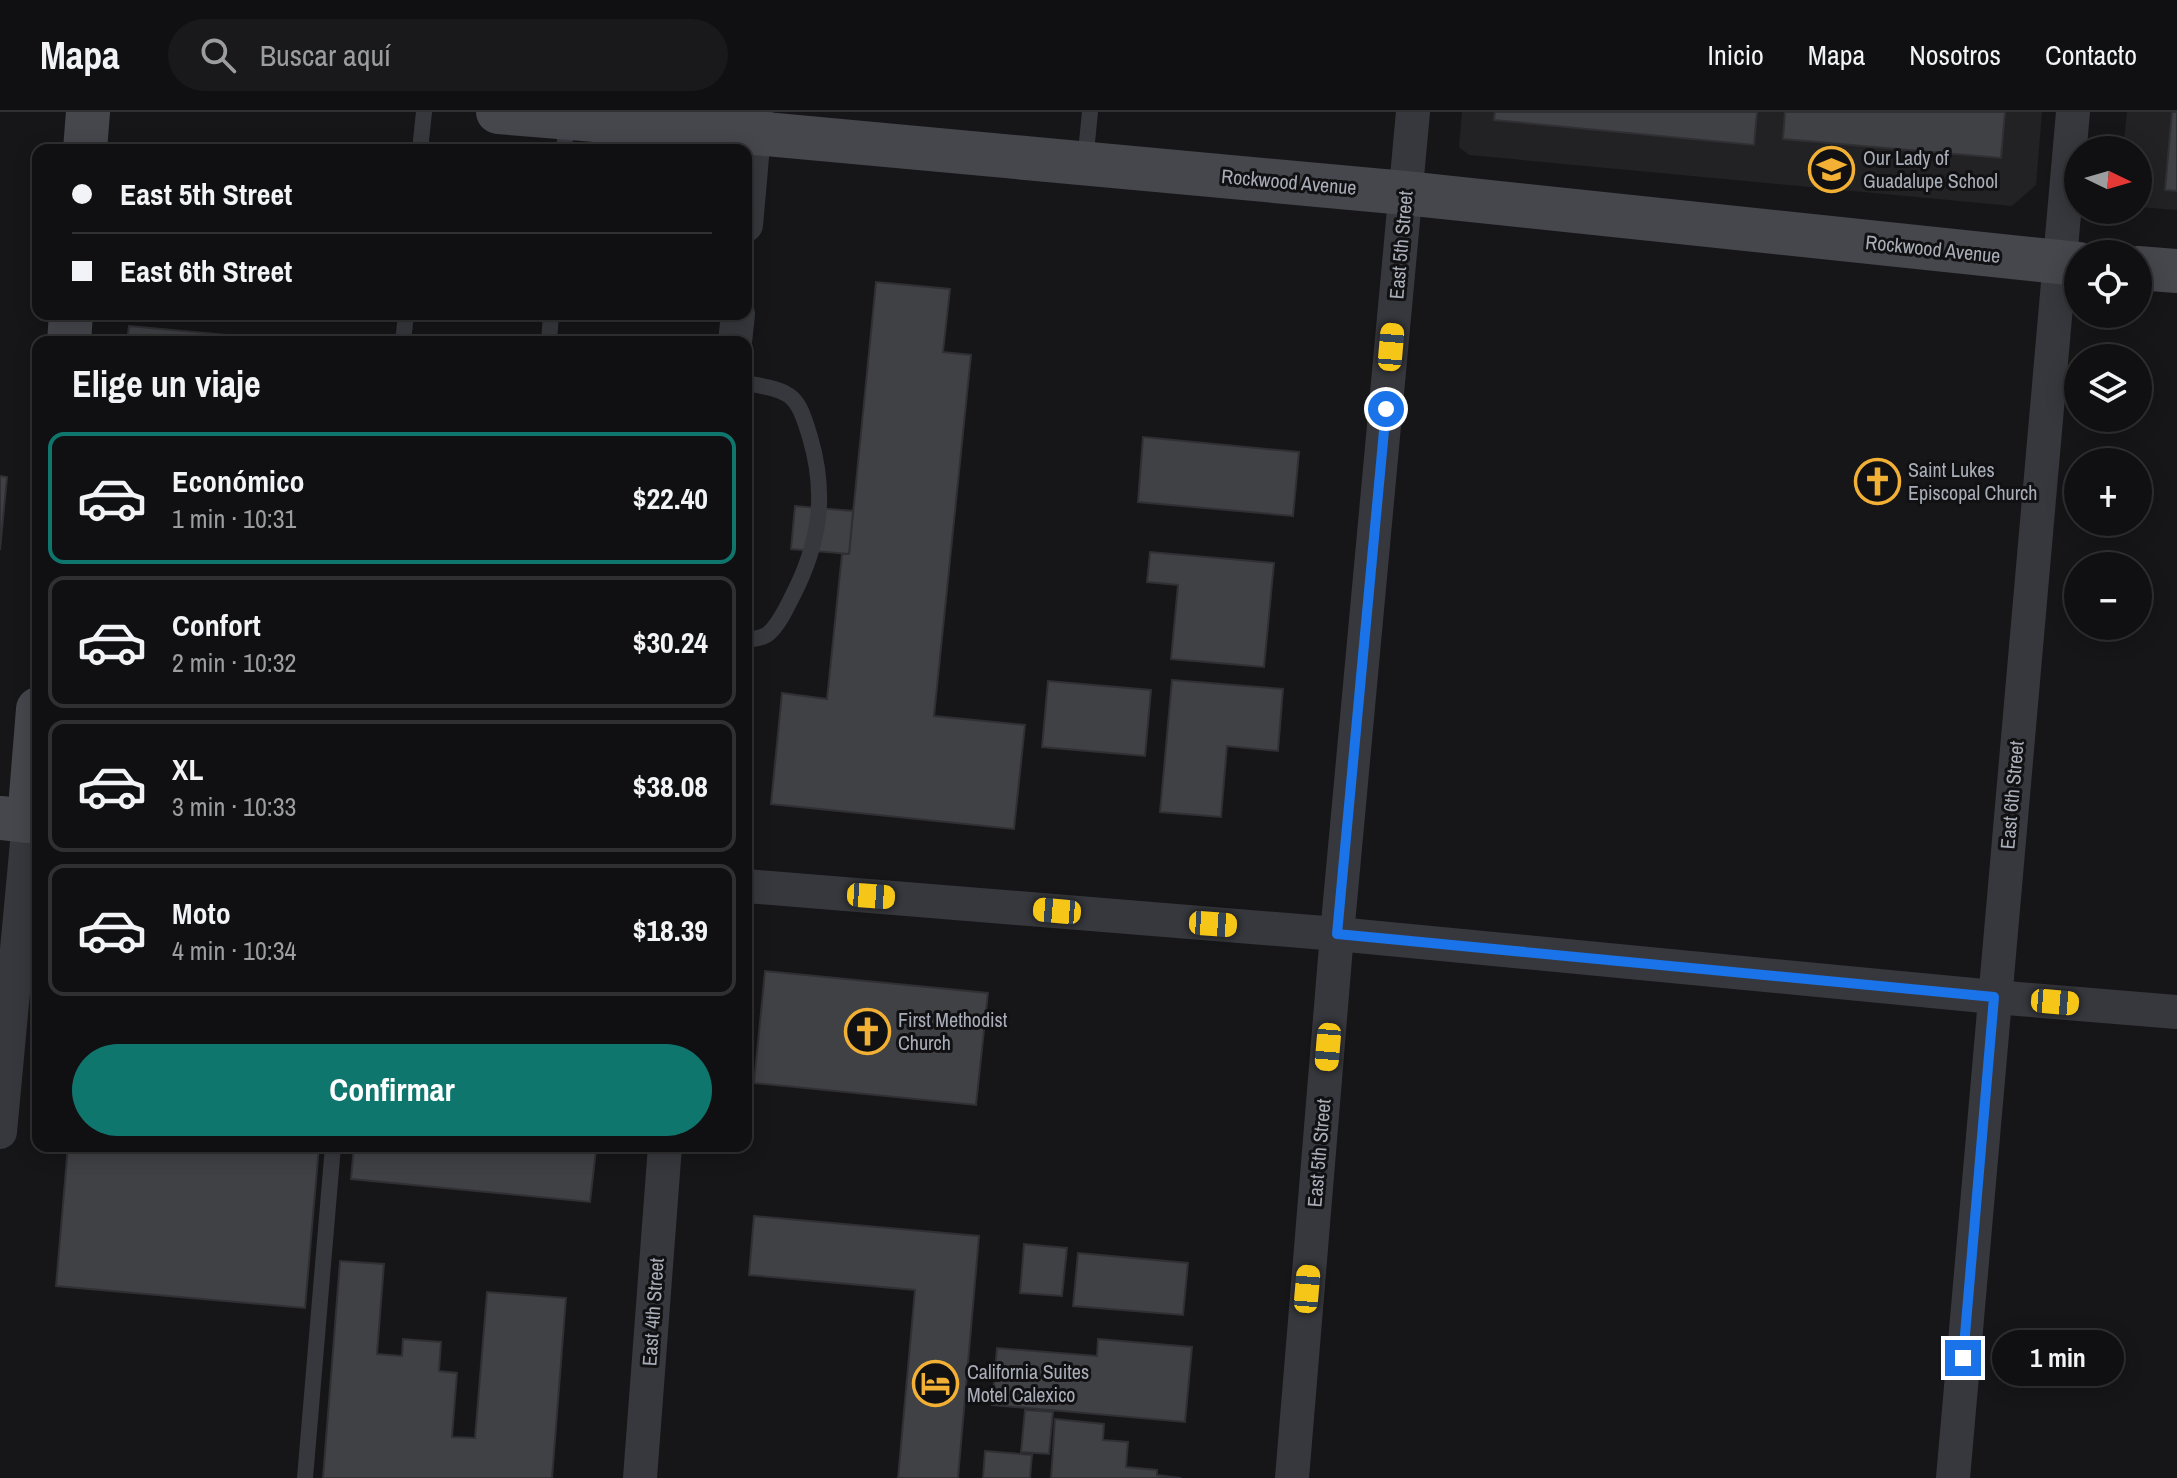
<!DOCTYPE html>
<html lang="es">
<head>
<meta charset="utf-8">
<style>
  body { margin:0; font-family:"Archivo Narrow",sans-serif; background:#19191b; color:#f1f3f6; height:100vh; display:flex; flex-direction:column; font-size:30px; white-space:nowrap }
  * { box-sizing:border-box; margin:0 }
  p { font-size:26px; color:#9c9d9f }
  .icon { flex:none; width:44px; height:44px; fill:none; stroke:currentColor; stroke-width:2; stroke-linecap:round; stroke-linejoin:round }
  .map { position:relative; flex:1; overflow:hidden }
  .panel { position:absolute; left:32px; top:224px; width:720px; height:816px; display:flex; flex-direction:column; background:#101012; border-radius:16px; box-shadow:0 4px 20px #0003,0 0 0 2px #303032 }
  .panel>* { flex:none }
  .banner { position:absolute; left:32px; top:32px; width:720px; height:176px; border-radius:16px; box-shadow:0 4px 20px #0003,0 0 0 2px #303032; display:grid; align-content:center; height:176px; padding:0 40px; background:#101012 }
  .needle { width:52px; rotate:95deg }
  .fabs { position:absolute; left:2064px; top:24px; display:grid; gap:16px }
  .fabs a { display:grid; place-items:center; width:88px; height:88px; border-radius:50%; background:#101012; box-shadow:0 4px 20px #0003,0 0 0 2px #303032; font-size:40px }
  .end { position:absolute; width:36px; height:36px; margin:-18px; border:10px solid #1a73e8; background:#fff; box-shadow:0 0 0 4px #fff }
  .from { border-radius:50% }
  .bubble { position:absolute; height:56px; border-radius:28px; background:#101012; box-shadow:0 4px 20px #0003,0 0 0 2px #303032; font-size:26px; font-weight:700; line-height:56px; text-align:center }
  .car { position:absolute; width:24px; height:48px; margin:-24px -12px; border-radius:10px; box-shadow:0 0 6px 2px #0007; background:linear-gradient(#f5c518 24%,#345 0 40%,#f5c518 0 76%,#345 0 86%,#f5c518 0) }
  .banner b { display:flex; align-items:center; gap:28px; height:76px; font-size:30px }
  .banner b+b { border-top:2px solid #303032 }
  .banner i { width:20px; height:20px; background:#f1f3f6 }
  ul { padding:0; list-style:none }
  li { display:flex; align-items:center; gap:24px; height:132px; margin:0 16px 12px; padding:0 24px; border:4px solid #303032; border-radius:16px }
  li div { flex:1 }
  li b { display:block; font-size:30px }
  li em { font-style:normal; font-weight:700 }
  li.current { border-color:#0f766e }
  li>.icon { width:72px; height:72px; stroke-width:1.5 }
  h2 { padding:0 40px; font-size:36px; line-height:96px }
  .action { display:flex; gap:16px; margin-top:auto; padding:16px 40px }
  .action a { flex:1; height:92px; border-radius:48px; background:#0f766e; color:#fff; font-size:32px; font-weight:700; line-height:92px; text-align:center }
  header { display:flex; align-items:center; gap:48px; box-sizing:border-box; height:112px; padding:0 40px; background:#101012; border-bottom:2px solid #303032 }
  header strong { font-size:38px }
  nav { display:flex; gap:44px; margin-inline-start:auto; font-size:28px }
  .search { width:560px; height:72px; background:#19191b; display:flex; align-items:center; gap:20px; box-sizing:border-box; padding:0 28px; border-radius:44px; color:#9c9d9f; font-size:30px }
  .map>svg:first-child { display:block }
  .built { fill:#222225 }
  .building { fill:#404145; stroke:#303034; stroke-width:2 }
  .lines { fill:none; stroke-linecap:round; stroke-linejoin:round }
  .lane { stroke:#37383d; stroke-width:16 }
  .street { stroke:#37383d; stroke-width:34 }
  .secondary { stroke:#45474d; stroke-width:44 }
  .route { stroke:#1a73e8; stroke-width:10 }
  .labels { text-anchor:middle; stroke-width:6; stroke-linejoin:round; paint-order:stroke }
  .poi-label { font-size:20px; fill:#a8adb8; stroke:#111113; text-anchor:start }
  .street-label { font-size:20px; fill:#a8adb8; stroke:#111113 }
</style>
</head>
<body>
<header>
<strong>Mapa</strong>
<div class="search"><svg class="icon" aria-label="search" viewBox="0 0 24 24"><circle cx="10" cy="10" r="6"/><path d="M15 15l6 6"/></svg>Buscar aquí</div>
<nav><a>Inicio</a><a>Mapa</a><a>Nosotros</a><a>Contacto</a></nav>
</header>
<div class="map">
<svg width="2177" height="1366" viewBox="0 0 2177 1366">
  <rect width="100%" height="100%" fill="#161618"/>
  <!-- built -->
  <g class="built">
    <path d="M1462,0H2042L2036,73L2012,94L1469,43L1459,35Z"/>
    <path d="M2127,0H2177V98L2138,95V38H2123Z"/>
  </g>
  <!-- building -->
  <g class="building">
    <path d="M1495,0H1757L1754,33L1494,8Z"/>
    <path d="M1785,0H2005L2001,46L1783,27Z"/>
    <path d="M2172,0H2177V79L2165,78Z"/>
    <path d="M876,170L950,177L943,240L971,243L934,604L1025,613L1014,717L771,692L782,581L827,587L842,442H849Z"/>
    <path d="M129,214L269,227V230H127Z"/>
    <path d="M1143,325L1299,340L1293,404L1138,390Z"/>
    <path d="M0,364L7,365L0,438Z"/>
    <path d="M795,394L853,399L849,442L791,437Z"/>
    <path d="M1150,440L1274,451L1264,555L1171,547L1178,473L1147,470Z"/>
    <path d="M1172,568L1283,577L1278,639L1227,634L1221,705L1160,700Z"/>
    <path d="M1048,569L1151,578L1145,644L1042,635Z"/>
    <path d="M765,859L988,881L976,993L754,971Z"/>
    <path d="M68,1034H319L305,1196L56,1174Z"/>
    <path d="M354,1034H555L596,1038L590,1090L351,1067Z"/>
    <path d="M754,1104L979,1124L958,1366H898L915,1178L749,1163Z"/>
    <path d="M1024,1132L1067,1136L1062,1184L1020,1181Z"/>
    <path d="M1078,1141L1188,1151L1183,1203L1073,1194Z"/>
    <path d="M340,1149L384,1152L377,1242L402,1244L403,1227L441,1230L439,1259L457,1261L452,1325L475,1326L487,1180L566,1186L552,1366H323Z"/>
    <path d="M1098,1227L1192,1235L1185,1310L992,1293L997,1236L1097,1244Z"/>
    <path d="M1025,1298L1053,1300L1049,1342L1021,1340Z"/>
    <path d="M1055,1307L1104,1312L1103,1328L1128,1330L1126,1355L1157,1358V1363L1181,1366H1051Z"/>
    <path d="M985,1339L1032,1343L1030,1366H983Z"/>
  </g>
  <g class="lines">
    <!-- lane -->
    <g class="lane">
      <path d="M420,38L424,0"/>
      <path d="M564,38L567,7"/>
      <path d="M1085,50L1090,0"/>
      <path d="M403,230L406,202"/>
      <path d="M549,230L551,202"/>
      <path d="M746,271C760,274 781,276 792,286C802,295 806,313 810,325C827,383 820,431 792,485C786,497 779,512 769,521C764,526 753,527 746,528"/>
      <path d="M305,1366L333,1034"/>
    </g>
    <!-- street -->
    <g class="street">
      <path d="M746,113L756,0"/>
      <path d="M735,230L738,202"/>
      <path d="M746,774L1337,822L1994,885L2177,900"/>
      <path d="M0,1020L29,709H38"/>
      <path d="M640,1366L665,1034"/>
      <path d="M1292,1366L1337,822L1413,0"/>
      <path d="M1953,1366L2073,0"/>
    </g>
    <!-- secondary -->
    <g class="secondary">
      <path d="M498,0L755,21L1405,81L2078,152"/>
      <path d="M85,38L88,0"/>
      <path d="M2138,156L2177,159"/>
      <path d="M69,230L71,202"/>
      <path d="M0,706L29,709L38,597"/>
    </g>
  </g>
  <g class="lines">
    <!-- route -->
    <path class="route" d="M1386,297L1337,822L1994,885L1963,1246"/>
  </g>
  <!-- icons -->
  <defs>
    <symbol id="school-ring" viewBox="-11 -11 22 22"><circle r="9.5" fill="#111113" stroke="#f2b134" stroke-width="1.5"/><path d="M0-5L7-2L0 1L-7-2ZM-4 1L0 2.5L4 1V4Q0 6-4 4Z" fill="#f2b134"/></symbol>
    <symbol id="church-ring" viewBox="-11 -11 22 22"><circle r="9.5" fill="#111113" stroke="#f2b134" stroke-width="1.5"/><path d="M-1.2-6h2.4v3.5h3.3v2.4h-3.3V6h-2.4V-.1h-3.3v-2.4h3.3Z" fill="#f2b134"/></symbol>
    <symbol id="hotel-ring" viewBox="-11 -11 22 22"><circle r="9.5" fill="#111113" stroke="#f2b134" stroke-width="1.5"/><path d="M-6-4.5h1.5V1H6V5H4.5V3h-9V5H-6ZM-4 0a1.8 1.8 0 1 1 3.6 0ZM.5 0V-2.5h3Q6-2.5 6 0Z" fill="#f2b134"/></symbol>
  </defs>
  <g fill-rule="evenodd">
    <use href="#school-ring" x="1806" y="32" width="51" height="51"/>
    <use href="#church-ring" x="1852" y="344" width="51" height="51"/>
    <use href="#church-ring" x="842" y="894" width="51" height="51"/>
    <use href="#hotel-ring" x="910" y="1246" width="51" height="51"/>
  </g>
  <g class="labels">
    <!-- poi labels -->
    <g class="poi-label">
      <text x="1863" y="53">Our Lady of<tspan x="1863" dy="23">Guadalupe School</tspan></text>
      <text x="1908" y="365">Saint Lukes<tspan x="1908" dy="23">Episcopal Church</tspan></text>
      <text x="898" y="915">First Methodist<tspan x="898" dy="23">Church</tspan></text>
      <text x="967" y="1267">California Suites<tspan x="967" dy="23">Motel Calexico</tspan></text>
    </g>
    <!-- street labels -->
    <g class="street-label">
      <text transform="translate(1289 70) rotate(5)" y="7">Rockwood Avenue</text>
      <text transform="translate(1401 133) rotate(-85)" y="7">East 5th Street</text>
      <text transform="translate(1933 137) rotate(6)" y="7">Rockwood Avenue</text>
      <text transform="translate(2012 683) rotate(-85)" y="7">East 6th Street</text>
      <text transform="translate(1319 1041) rotate(-85)" y="7">East 5th Street</text>
      <text transform="translate(653 1200) rotate(-86)" y="7">East 4th Street</text>
    </g>
  </g>
</svg>
<div class="fabs">
<a><svg class="needle" viewBox="-14 -14 28 28"><path d="M0-13l5 13h-10z" fill="#e53935"/><path d="M0 13l5-13h-10z" fill="#9c9d9f"/></svg></a>
<a><svg class="icon" aria-label="locate" viewBox="0 0 24 24"><circle cx="12" cy="12" r="6"/><path d="M12 2v4M12 18v4M2 12h4M18 12h4"/></svg></a>
<a><svg class="icon" aria-label="layers" viewBox="0 0 24 24"><path d="M12 4l9 5-9 5-9-5zM3 14l9 5 9-5"/></svg></a>
<a>+</a>
<a>−</a>
</div>
<i class="end from" style="left:1386px;top:297px"></i>
<i class="end" style="left:1963px;top:1246px"></i>
<div class="bubble" style="left:1992px;top:1218px;width:132px">1 min</div>
<i class="car" style="left:1391px;top:235px;rotate:5deg"></i>
<i class="car" style="left:871px;top:784px;rotate:94deg"></i>
<i class="car" style="left:1057px;top:799px;rotate:275deg"></i>
<i class="car" style="left:1213px;top:812px;rotate:94deg"></i>
<i class="car" style="left:2055px;top:890px;rotate:95deg"></i>
<i class="car" style="left:1328px;top:935px;rotate:185deg"></i>
<i class="car" style="left:1307px;top:1177px;rotate:5deg"></i>
<div class="banner">
<b><i class="from"></i>East 5th Street</b>
<b><i></i>East 6th Street</b>
</div>
<section class="panel">
<h2>Elige un viaje</h2>
<ul>
<li class="current"><svg class="icon" aria-label="car" viewBox="0 0 24 24"><path d="M5 17H2v-5l4-1 3-4h7l3 4 3 1v5h-3M9 17h6M6 11h13"/><circle cx="7" cy="17" r="2"/><circle cx="17" cy="17" r="2"/></svg><div><b>Económico</b><p>1 min · 10:31</p></div><em>$22.40</em></li>
<li><svg class="icon" aria-label="car" viewBox="0 0 24 24"><path d="M5 17H2v-5l4-1 3-4h7l3 4 3 1v5h-3M9 17h6M6 11h13"/><circle cx="7" cy="17" r="2"/><circle cx="17" cy="17" r="2"/></svg><div><b>Confort</b><p>2 min · 10:32</p></div><em>$30.24</em></li>
<li><svg class="icon" aria-label="car" viewBox="0 0 24 24"><path d="M5 17H2v-5l4-1 3-4h7l3 4 3 1v5h-3M9 17h6M6 11h13"/><circle cx="7" cy="17" r="2"/><circle cx="17" cy="17" r="2"/></svg><div><b>XL</b><p>3 min · 10:33</p></div><em>$38.08</em></li>
<li><svg class="icon" aria-label="car" viewBox="0 0 24 24"><path d="M5 17H2v-5l4-1 3-4h7l3 4 3 1v5h-3M9 17h6M6 11h13"/><circle cx="7" cy="17" r="2"/><circle cx="17" cy="17" r="2"/></svg><div><b>Moto</b><p>4 min · 10:34</p></div><em>$18.39</em></li>
</ul>
<div class="action"><a>Confirmar</a></div>
</section>
</div>
</body>
</html>
